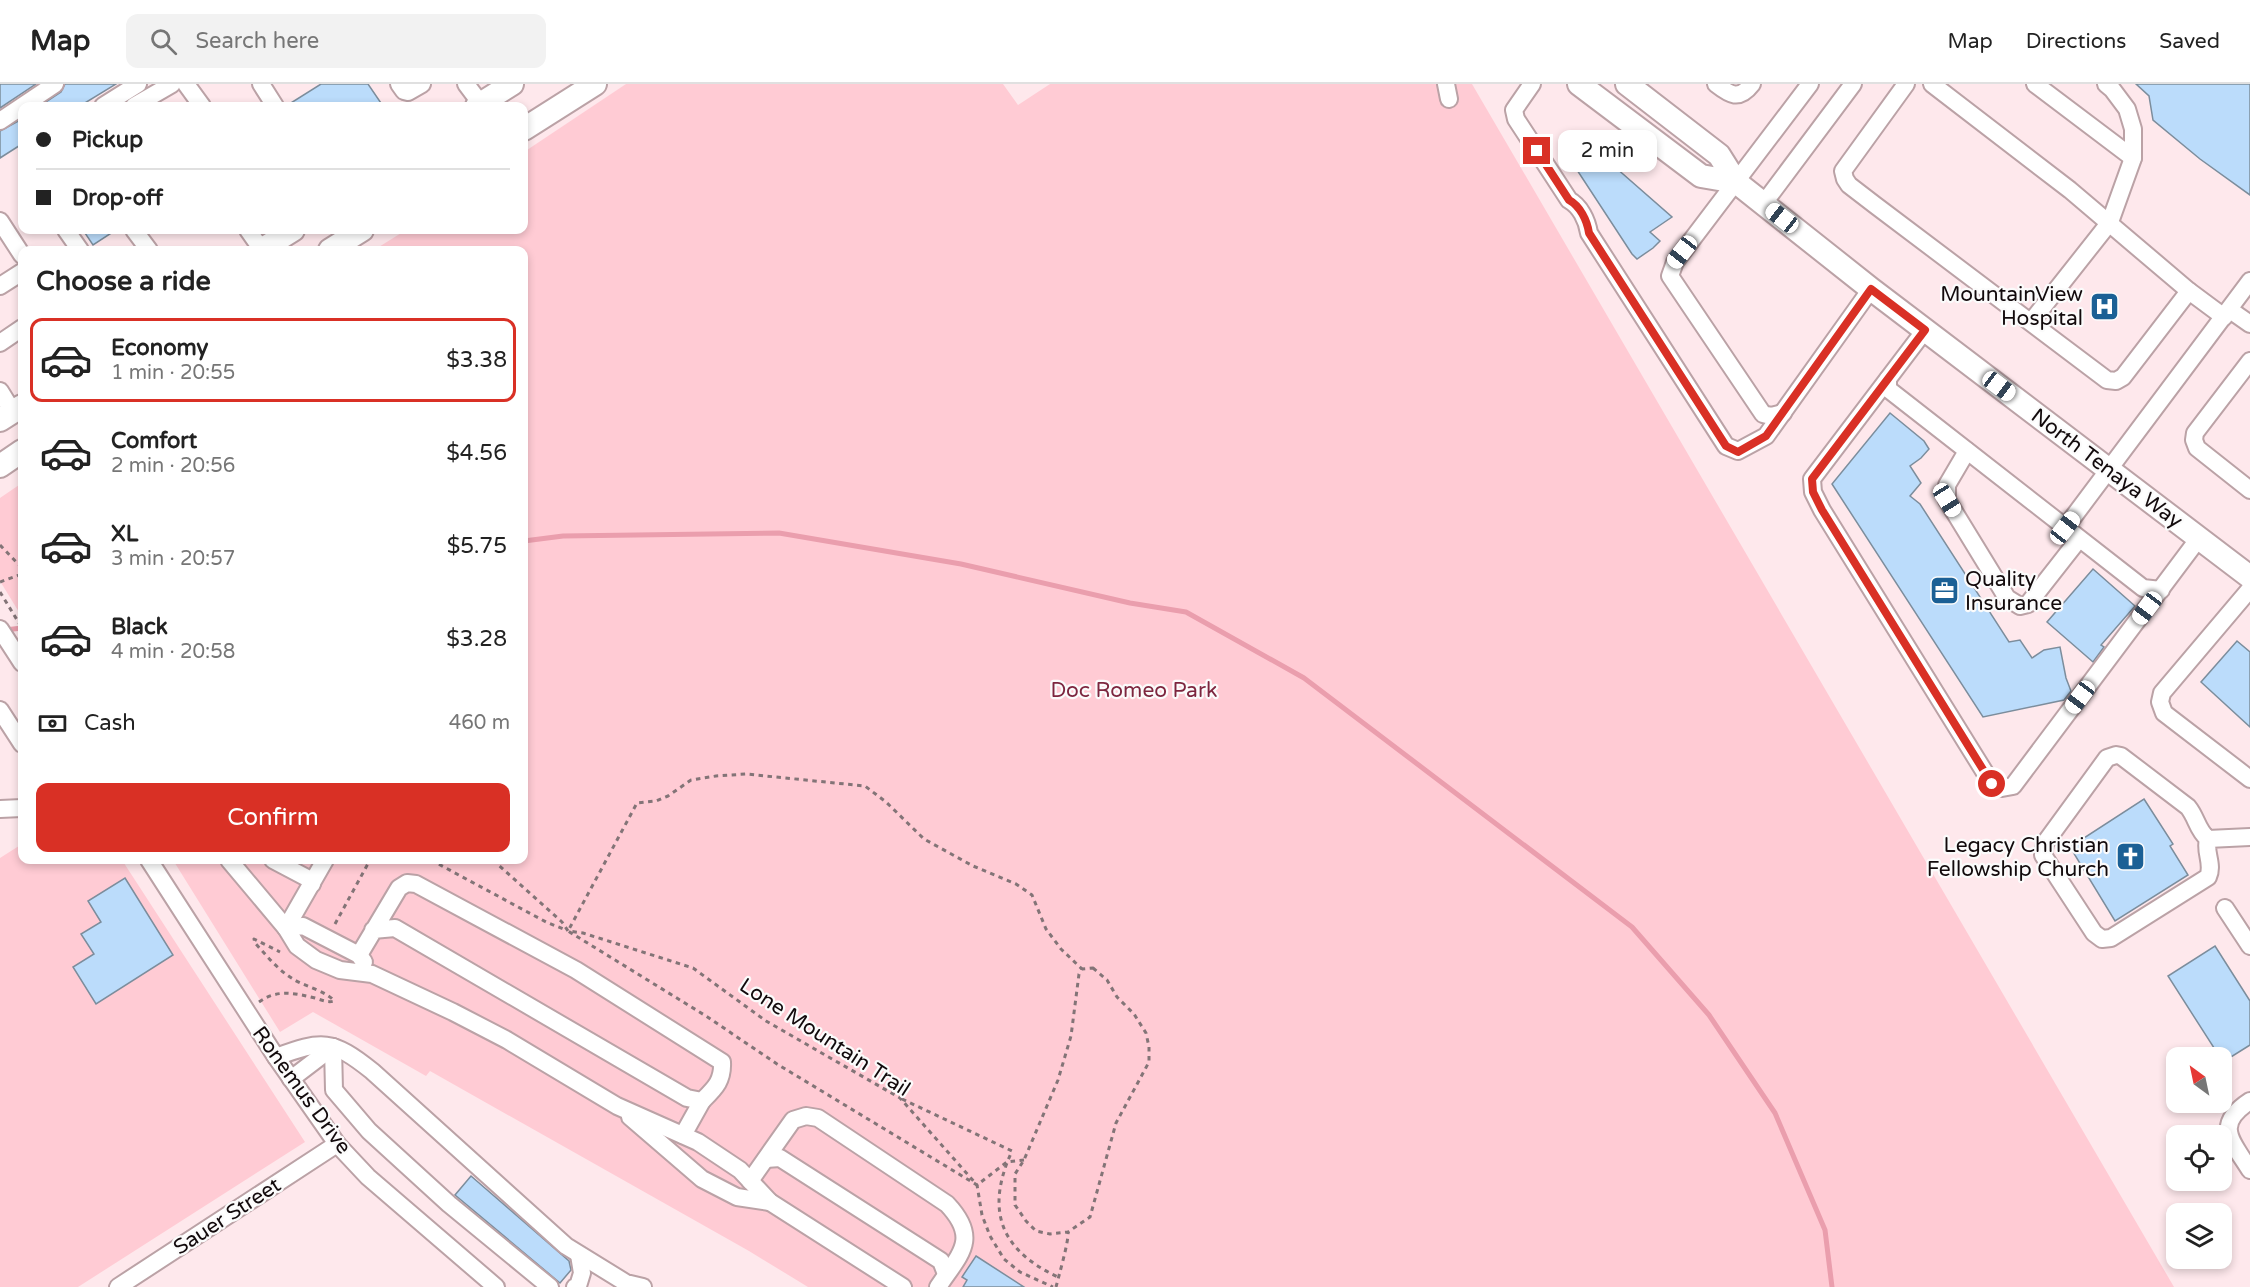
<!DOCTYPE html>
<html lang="en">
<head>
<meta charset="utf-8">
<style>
  body { margin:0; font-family:"Varela Round",sans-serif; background:#f2f2f2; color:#222; height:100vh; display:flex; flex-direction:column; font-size:22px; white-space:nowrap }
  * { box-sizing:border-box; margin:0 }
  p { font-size:20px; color:#767676 }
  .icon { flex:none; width:33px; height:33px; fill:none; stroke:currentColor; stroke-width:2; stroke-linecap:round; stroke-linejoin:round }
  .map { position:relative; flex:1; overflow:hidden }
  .sheet { position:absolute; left:18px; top:162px; width:510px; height:618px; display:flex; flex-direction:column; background:#fff; border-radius:12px; box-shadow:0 3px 9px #0003 }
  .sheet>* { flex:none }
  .banner { position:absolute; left:18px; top:18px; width:510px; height:132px; border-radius:12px; box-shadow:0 3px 9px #0003; display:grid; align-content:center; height:132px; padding:0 18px; background:#fff }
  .needle { width:39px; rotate:327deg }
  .buttons { position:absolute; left:2166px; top:963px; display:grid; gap:12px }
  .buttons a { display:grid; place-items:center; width:66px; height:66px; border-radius:12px; background:#fff; box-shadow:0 3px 9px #0003; font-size:30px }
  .end { position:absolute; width:27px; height:27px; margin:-14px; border:8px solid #d93025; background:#fff; box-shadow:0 0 0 3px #fff }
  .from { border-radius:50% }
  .bubble { position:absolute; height:42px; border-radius:12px; background:#fff; box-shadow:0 3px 9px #0003; font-size:20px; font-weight:600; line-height:42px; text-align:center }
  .car { position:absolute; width:18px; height:36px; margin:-18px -9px; border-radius:8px; box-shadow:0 0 4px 2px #0007; background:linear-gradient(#fff 24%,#345 0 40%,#fff 0 76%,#345 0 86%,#fff 0) }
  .banner b { display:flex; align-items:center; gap:21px; height:57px; font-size:22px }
  .banner b+b { border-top:2px solid #e0e0e0 }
  .banner i { width:15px; height:15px; background:#222 }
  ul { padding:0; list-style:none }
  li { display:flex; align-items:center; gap:18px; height:84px; margin:0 12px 9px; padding:0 6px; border:3px solid transparent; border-radius:12px }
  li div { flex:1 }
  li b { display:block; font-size:22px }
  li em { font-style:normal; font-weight:600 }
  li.on { border-color:#d93025 }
  li>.icon { width:54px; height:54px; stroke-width:1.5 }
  h2 { padding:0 18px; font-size:27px; line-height:72px }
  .pay { display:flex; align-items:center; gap:15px; height:66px; padding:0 18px; font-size:22px }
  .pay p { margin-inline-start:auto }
  .cta { display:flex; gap:12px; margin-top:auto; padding:12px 18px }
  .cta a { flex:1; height:69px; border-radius:12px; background:#d93025; color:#fff; font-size:24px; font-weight:600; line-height:69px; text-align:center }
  header { display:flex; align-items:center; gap:36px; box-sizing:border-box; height:84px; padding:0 30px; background:#fff; border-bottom:2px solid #e0e0e0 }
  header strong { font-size:28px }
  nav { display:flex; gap:33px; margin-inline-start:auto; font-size:21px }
  .search { width:420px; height:54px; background:#f2f2f2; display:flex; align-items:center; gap:15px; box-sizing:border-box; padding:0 21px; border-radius:12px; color:#767676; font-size:22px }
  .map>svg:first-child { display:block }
  .green { fill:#ffcbd4 }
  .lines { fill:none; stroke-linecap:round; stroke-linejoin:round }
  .stream { stroke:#ea9ead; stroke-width:5 }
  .building { fill:#bbdcfb; stroke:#7c8d9c; stroke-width:1.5 }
  .minor-casing { stroke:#bba2a6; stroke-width:20 }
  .major-casing { stroke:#bba2a6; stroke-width:26 }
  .path { stroke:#837477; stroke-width:3; stroke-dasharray:4.5 4.5; stroke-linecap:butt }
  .minor { stroke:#fff; stroke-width:16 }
  .major { stroke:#fff; stroke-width:22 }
  .route { stroke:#d93025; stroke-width:8 }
  .labels { text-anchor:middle; stroke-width:4.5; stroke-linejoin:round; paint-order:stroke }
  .poi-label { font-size:21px; fill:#120a0c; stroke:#fbfbfb; text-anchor:end }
  .street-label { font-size:21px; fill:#120a0c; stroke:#fbfbfb }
  .park-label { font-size:21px; fill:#7d263f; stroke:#fbfbfb }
</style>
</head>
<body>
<header>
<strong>Map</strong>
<div class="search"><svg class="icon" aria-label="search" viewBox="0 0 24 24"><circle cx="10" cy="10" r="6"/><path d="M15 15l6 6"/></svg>Search here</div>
<nav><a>Map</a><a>Directions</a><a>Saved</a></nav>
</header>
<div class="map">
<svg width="2250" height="1203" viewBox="0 0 2250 1203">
  <rect width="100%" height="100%" fill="#fee8ec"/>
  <!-- green -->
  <g class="green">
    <path d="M626,0H1003L1018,21L1050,0H1472L2174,1203H808L749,1167L430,987L426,992L313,928L280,948L173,776H524V166H374L406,146H524V68Z"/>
    <path d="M22,399V533L0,497V414Z"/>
    <path d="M22,760V776H122L305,1058L78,1203H0V774Z"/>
  </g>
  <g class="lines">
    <!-- stream -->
    <g class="stream">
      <path d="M524,457L563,452L779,449L961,480L1130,519L1186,528L1304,594L1632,843L1709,931L1775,1029L1825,1146L1832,1203"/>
      <path d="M5,546L22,544"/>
    </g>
  </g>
  <!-- building -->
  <g class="building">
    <path d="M0,0H36L0,24Z"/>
    <path d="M65,0H116L80,22H40L61,8Z"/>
    <path d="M321,0H368L383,22H286Z"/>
    <path d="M2136,0H2250V111L2200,75L2153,36L2149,12Z"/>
    <path d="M22,35V60L0,74V47Z"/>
    <path d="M1575,48L1672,133L1650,148L1660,157L1653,164L1637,175L1632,170L1562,63Z"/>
    <path d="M83,146H116L93,161Z"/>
    <path d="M1890,329L1924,357L1929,365L1921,374L1910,382L1921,399L1910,412L1920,420L2009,558L2020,556L2032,574L2044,566L2060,563L2066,594L2071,607L2064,616L1983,633L1832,400Z"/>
    <path d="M2093,485L2135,522L2101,561L2104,563L2093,578L2047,538Z"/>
    <path d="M2237,557L2250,568V643L2201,598Z"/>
    <path d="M2144,715L2173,760L2170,762L2188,791L2115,837L2070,763Z"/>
    <path d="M125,794L173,871L96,920L73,883L94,870L81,850L101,838L88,817Z"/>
    <path d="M2215,862L2250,917V961L2223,978L2168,892Z"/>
    <path d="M471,1092L569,1177L571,1186L560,1199L455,1111Z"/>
    <path d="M976,1172L1024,1203H963L967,1196L962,1193Z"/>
  </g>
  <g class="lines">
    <defs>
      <g id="minor">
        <path d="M186,0L202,22"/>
        <path d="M261,0L275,22"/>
        <path d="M399,0L404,7L408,8L422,0"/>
        <path d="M466,0L481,20"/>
        <path d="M1446,0L1449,15"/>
        <path d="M1532,0L1514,26L1516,35L1569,116C1580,122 1587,136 1589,149L1726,362L1738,367L1766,352L1871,205"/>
        <path d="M1716,0C1730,11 1739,17 1752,0"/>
        <path d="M1906,0L1843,87L1845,95L1849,101L1875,121L2107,296L2116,297L2123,293L2189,207L2224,233"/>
        <path d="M1932,0L2070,106L2189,207"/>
        <path d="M2035,0L2133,74"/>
        <path d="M103,22L138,0"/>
        <path d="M134,22L172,0"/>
        <path d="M0,37L55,0"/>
        <path d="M1764,119L1853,0"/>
        <path d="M0,137L22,171"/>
        <path d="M66,146L80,166"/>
        <path d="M134,146L149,166"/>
        <path d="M248,146L262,166"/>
        <path d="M0,202L22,188"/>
        <path d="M2230,226L2250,240"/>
        <path d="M2031,238L2110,138L2133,74V45L2127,25L2112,5L2106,0"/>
        <path d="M1925,246L1812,395L1813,408L1822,426L1992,700L2002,704L2013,702L2199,454"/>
        <path d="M0,259L22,244"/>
        <path d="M2250,277L2195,349L2194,356L2197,364L2250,406"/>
        <path d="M1888,295V305L2143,504L2161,506"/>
        <path d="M0,307L13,328"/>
        <path d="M1783,329L1771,332L1763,330L1670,192L1675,178L1810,0"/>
        <path d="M1967,367L1947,401V416L2007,514L2020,522L2028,520L2079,455"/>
        <path d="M2065,444L2250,197"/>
        <path d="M2250,505L2162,609L2160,618L2164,629L2250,695"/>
        <path d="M0,545L22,579"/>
        <path d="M0,626L22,660"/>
        <path d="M0,725L22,724"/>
        <path d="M2208,755C2204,768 2214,780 2208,793L2111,854L2102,855L2094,849L2043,771L2045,759L2107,674L2116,671L2121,672L2188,723C2197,734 2197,746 2208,755L2250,753"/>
        <path d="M149,776L276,973L337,1060L368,1093L496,1203"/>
        <path d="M229,776L286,844L297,862L316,876L340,886L372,890L453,928L507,956L617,1022L698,1058L740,1086L770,1118L903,1203"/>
        <path d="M273,776L309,795L312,800"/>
        <path d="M2225,824L2250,862"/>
        <path d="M286,844L303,842L359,871L364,878"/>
        <path d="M286,844L325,776"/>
        <path d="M359,871L399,804L407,799L416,800L576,886L722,978C723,997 715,1004 702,1017L687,1014L395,844L373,846"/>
        <path d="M333,963L334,1006L369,1047L449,1120L550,1203"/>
        <path d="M276,973C322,956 332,955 372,987L566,1162L626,1199L643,1203"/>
        <path d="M291,995L333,963"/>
        <path d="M2250,1017C2213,1041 2232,1057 2250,1086"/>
        <path d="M630,1033L702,1095L737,1113L770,1118"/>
        <path d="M683,1051L702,1017"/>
        <path d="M766,1075L780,1074L941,1177L946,1190"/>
        <path d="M750,1097L793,1036L806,1032L818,1034L947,1120C980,1155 960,1170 938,1203"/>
        <path d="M118,1203L337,1060"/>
        <path d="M575,1203L578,1202L582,1189L579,1171"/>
      </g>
      <g id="major">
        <path d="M1579,0L1701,92L1736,98"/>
        <path d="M1627,0L1719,71L1736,98L1871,205L2250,493"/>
        <path d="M477,22L512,0"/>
        <path d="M524,45L595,0"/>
        <path d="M261,166L293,146"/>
        <path d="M330,166L362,146"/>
        <path d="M0,336L22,322"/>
        <path d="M0,382L22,367"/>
      </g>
    </defs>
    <!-- minor casing -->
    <use href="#minor" class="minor-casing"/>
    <!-- major casing -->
    <use href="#major" class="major-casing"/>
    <!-- path -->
    <g class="path">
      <path d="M0,461L22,484"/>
      <path d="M0,498L22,490"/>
      <path d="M0,508L22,544"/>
      <path d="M431,776L546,838L566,846"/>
      <path d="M493,776L562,838L568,847L583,849L693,884L766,937L900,1014L977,1101L982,1131L990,1152L1004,1175L1020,1188L1053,1203"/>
      <path d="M335,840L370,776"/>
      <path d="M1093,884L1107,896L1117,913L1134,930L1146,949L1149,963V978L1116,1039L1090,1133L1068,1148L1050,1150L1036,1147L1026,1137L1015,1121V1090L1024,1076L1058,996L1071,952L1079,890L1082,885Z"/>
      <path d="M259,918C277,905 294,909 315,914C322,916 328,919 334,917C328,908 304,902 293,895C278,886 267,872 255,859L254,855L280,868"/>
      <path d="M902,1015L1012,1067C985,1126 1000,1166 1058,1193"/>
      <path d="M1024,1076L1007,1078L977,1101L777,980L706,932L568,847L637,719L656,717L668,712L691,696L716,692L746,690L865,702L886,718L924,755L973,782L1016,800L1032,811L1046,845L1061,865L1082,885"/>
      <path d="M1056,1203C1059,1191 1069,1157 1068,1148"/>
    </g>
    <!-- minor -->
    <use href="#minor" class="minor"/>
    <!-- major -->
    <use href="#major" class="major"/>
  </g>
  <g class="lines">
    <!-- route -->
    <path class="route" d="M1537,67L1569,116C1580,122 1587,136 1589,149L1726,362L1738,368L1766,352L1871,205L1925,246L1812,395L1813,408L1822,426L1992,700"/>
  </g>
  <!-- icons -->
  <defs>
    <symbol id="hospital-square" viewBox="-11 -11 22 22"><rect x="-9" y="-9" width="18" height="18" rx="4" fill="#1b6095" stroke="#fbfbfb"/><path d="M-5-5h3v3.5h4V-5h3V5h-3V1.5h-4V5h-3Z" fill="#fff"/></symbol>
    <symbol id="office-square" viewBox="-11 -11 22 22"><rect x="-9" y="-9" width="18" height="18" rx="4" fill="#1b6095" stroke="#fbfbfb"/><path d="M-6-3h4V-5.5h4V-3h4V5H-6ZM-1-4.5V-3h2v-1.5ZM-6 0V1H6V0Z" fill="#fff"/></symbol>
    <symbol id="church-square" viewBox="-11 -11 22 22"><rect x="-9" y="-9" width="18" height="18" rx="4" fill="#1b6095" stroke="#fbfbfb"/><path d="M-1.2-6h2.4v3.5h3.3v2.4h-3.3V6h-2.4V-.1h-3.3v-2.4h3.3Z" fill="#fff"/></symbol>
  </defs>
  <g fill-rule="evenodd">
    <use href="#hospital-square" x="2088" y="206" width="33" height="33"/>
    <use href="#office-square" x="1928" y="490" width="33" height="33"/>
    <use href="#church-square" x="2114" y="756" width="33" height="33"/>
  </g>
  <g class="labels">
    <!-- poi labels -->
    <g class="poi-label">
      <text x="2083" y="217">MountainView<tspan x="2083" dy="24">Hospital</tspan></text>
      <text x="1965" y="502" text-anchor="start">Quality<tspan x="1965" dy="24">Insurance</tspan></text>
      <text x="2109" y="768">Legacy Christian<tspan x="2109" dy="24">Fellowship Church</tspan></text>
    </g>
    <!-- street labels -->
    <g class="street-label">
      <text transform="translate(2107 384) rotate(37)" y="7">North Tenaya Way</text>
      <text transform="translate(825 953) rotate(33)" y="7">Lone Mountain Trail</text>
      <text transform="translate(302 1006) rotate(54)" y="7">Ronemus Drive</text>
      <text transform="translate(227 1132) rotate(-33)" y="7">Sauer Street</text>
    </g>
    <!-- park labels -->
    <g class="park-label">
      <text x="1134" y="613">Doc Romeo Park</text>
    </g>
  </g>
</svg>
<div class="buttons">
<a><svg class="needle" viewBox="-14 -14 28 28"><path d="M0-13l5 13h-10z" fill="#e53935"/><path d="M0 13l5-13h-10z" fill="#767676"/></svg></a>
<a><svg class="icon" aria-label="locate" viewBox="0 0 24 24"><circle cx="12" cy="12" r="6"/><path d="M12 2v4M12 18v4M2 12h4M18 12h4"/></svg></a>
<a><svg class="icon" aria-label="layers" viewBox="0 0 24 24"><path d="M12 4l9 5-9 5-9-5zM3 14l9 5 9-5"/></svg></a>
</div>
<i class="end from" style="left:1992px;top:700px"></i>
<i class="end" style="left:1537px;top:67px"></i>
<div class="bubble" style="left:1558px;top:46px;width:99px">2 min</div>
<i class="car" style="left:1782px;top:134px;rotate:308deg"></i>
<i class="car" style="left:1682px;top:168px;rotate:218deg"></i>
<i class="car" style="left:1999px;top:302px;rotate:127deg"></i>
<i class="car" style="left:1947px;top:416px;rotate:148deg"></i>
<i class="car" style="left:2065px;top:444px;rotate:38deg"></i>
<i class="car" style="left:2147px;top:524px;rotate:217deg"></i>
<i class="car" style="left:2080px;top:613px;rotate:217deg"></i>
<div class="banner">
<b><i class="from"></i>Pickup</b>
<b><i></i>Drop-off</b>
</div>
<section class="sheet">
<h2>Choose a ride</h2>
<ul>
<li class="on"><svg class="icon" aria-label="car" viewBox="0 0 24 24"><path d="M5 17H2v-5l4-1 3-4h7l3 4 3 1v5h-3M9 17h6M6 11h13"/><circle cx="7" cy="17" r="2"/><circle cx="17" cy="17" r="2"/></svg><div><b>Economy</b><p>1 min · 20:55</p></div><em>$3.38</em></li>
<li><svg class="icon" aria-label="car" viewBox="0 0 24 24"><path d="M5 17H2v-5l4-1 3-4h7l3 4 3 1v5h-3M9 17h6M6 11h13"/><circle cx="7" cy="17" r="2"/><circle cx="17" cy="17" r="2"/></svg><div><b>Comfort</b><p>2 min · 20:56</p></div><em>$4.56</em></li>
<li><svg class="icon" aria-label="car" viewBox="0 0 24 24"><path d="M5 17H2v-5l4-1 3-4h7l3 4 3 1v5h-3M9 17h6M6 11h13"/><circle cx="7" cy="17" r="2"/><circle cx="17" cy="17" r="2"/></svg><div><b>XL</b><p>3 min · 20:57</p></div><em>$5.75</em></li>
<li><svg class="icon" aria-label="car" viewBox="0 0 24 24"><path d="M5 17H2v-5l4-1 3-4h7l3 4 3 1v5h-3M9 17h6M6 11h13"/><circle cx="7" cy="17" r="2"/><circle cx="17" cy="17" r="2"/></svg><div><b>Black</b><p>4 min · 20:58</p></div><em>$3.28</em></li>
</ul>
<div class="pay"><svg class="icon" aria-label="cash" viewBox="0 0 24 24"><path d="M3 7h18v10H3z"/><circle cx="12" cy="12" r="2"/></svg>Cash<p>460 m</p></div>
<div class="cta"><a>Confirm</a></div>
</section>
</div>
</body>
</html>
